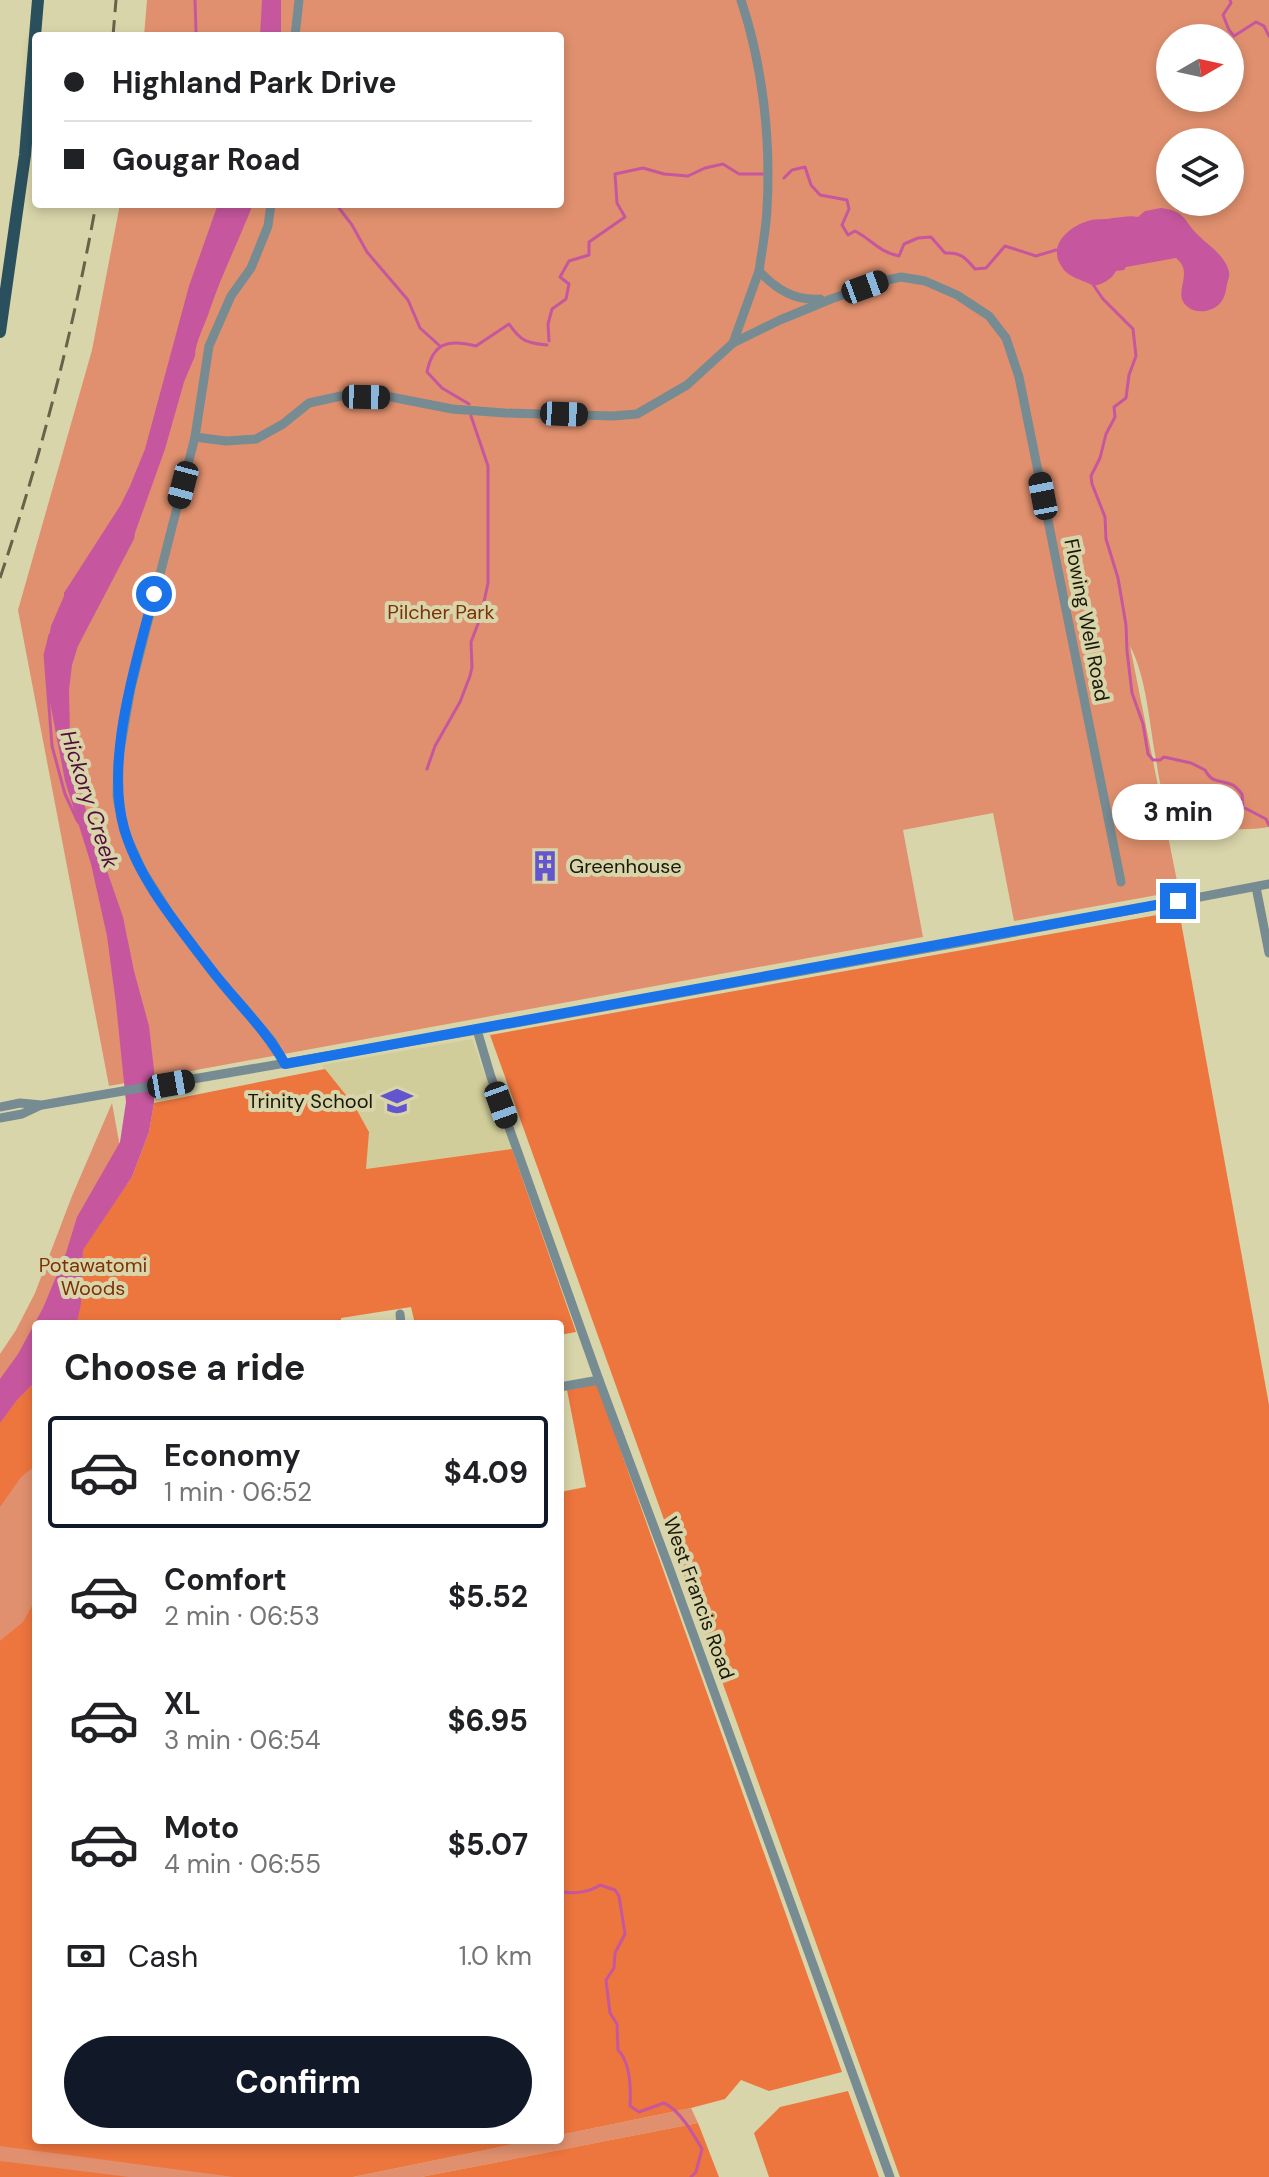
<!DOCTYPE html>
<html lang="en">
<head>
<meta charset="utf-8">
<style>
  body { margin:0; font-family:"DM Sans",sans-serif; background:#f2f2f2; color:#202124; height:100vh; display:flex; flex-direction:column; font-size:30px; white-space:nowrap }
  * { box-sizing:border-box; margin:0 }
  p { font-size:26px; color:#757577 }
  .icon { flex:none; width:44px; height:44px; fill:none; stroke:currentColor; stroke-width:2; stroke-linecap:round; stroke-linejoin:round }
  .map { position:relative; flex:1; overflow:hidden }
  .sheet { position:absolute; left:32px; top:1320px; width:532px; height:824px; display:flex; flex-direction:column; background:#fff; border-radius:8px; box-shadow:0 4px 12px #0003 }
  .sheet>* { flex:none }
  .banner { position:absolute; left:32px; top:32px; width:532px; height:176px; border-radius:8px; box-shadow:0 4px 12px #0003; display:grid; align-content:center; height:176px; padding:0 32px; background:#fff }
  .needle { width:52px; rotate:81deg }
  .controls { position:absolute; left:1156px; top:24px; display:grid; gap:16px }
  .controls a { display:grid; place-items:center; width:88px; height:88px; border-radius:50%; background:#fff; box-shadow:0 4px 12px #0003; font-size:40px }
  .end { position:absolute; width:36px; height:36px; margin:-18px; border:10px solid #1a73e8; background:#fff; box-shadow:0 0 0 4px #fff }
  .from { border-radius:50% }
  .bubble { position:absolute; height:56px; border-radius:28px; background:#fff; box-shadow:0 4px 12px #0003; font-size:26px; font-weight:700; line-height:56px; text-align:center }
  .car { position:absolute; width:24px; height:48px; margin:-24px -12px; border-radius:10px; box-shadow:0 0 6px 2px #0007; background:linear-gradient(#222 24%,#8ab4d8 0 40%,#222 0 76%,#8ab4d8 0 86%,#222 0) }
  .banner b { display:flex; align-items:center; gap:28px; height:76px; font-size:30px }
  .banner b+b { border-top:2px solid #e0e0e0 }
  .banner i { width:20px; height:20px; background:#202124 }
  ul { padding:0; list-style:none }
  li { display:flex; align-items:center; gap:24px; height:112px; margin:0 16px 12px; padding:0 16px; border:4px solid transparent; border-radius:8px }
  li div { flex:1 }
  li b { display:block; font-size:30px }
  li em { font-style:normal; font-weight:700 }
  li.current { border-color:#111827 }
  li>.icon { width:72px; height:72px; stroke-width:1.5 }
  h2 { padding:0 32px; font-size:36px; line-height:96px }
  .pay { display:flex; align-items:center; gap:20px; height:88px; padding:0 32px; font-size:30px }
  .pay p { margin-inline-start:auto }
  .primary-button { display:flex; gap:16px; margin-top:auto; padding:16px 32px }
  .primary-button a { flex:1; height:92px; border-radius:48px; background:#111827; color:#fff; font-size:32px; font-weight:700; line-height:92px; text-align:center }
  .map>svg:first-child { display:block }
  .built { fill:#d1cd9a }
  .green { fill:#e0906e; fill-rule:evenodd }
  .forest { fill:#ed753e }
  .water { fill:#c6579e }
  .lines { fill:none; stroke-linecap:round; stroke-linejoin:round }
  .stream { stroke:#c6579e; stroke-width:3 }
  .minor { stroke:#778b93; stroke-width:9 }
  .major { stroke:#2b505d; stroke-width:12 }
  .rail { stroke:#666348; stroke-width:3; stroke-dasharray:16 8; stroke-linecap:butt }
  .route { stroke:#1a73e8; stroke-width:10 }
  .labels { text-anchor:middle; stroke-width:8; stroke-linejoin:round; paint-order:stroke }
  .park-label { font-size:20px; fill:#7d3108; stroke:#d9d5aa }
  .street-label { font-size:20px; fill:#1a1808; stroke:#d9d5aa }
  .poi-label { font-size:20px; fill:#1a1808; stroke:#d9d5aa; text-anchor:start }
  .water-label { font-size:22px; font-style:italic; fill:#530b3d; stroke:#d9d5aa }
</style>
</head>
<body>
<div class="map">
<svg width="1269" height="2177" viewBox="0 0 1269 2177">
  <rect width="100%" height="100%" fill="#d9d5aa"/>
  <!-- built -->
  <path class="built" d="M472,1039L512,1149L365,1169L322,1065Z"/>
  <!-- green -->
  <g class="green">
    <path d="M147,0H1269V827C1238,832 1187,831 1167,801C1160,790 1158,772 1156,759C1149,723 1147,679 1130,646L1179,891L1014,921L993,813L903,830L923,937L109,1086L18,610L92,350L120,204H560V36H144ZM1170,38H1230V98H1170ZM1170,142H1230V202H1170Z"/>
    <path d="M112,1103L152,1324H36V2140L305,2177H0V1354L16,1330L35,1293L72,1196Z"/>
    <path d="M691,2108L698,2123L421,2177H353L534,2140H560V2135Z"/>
  </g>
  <!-- forest -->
  <g class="forest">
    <path d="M1179,911L1269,1405V2177H900L490,1035Z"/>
    <path d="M325,1069L354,1105L369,1132L366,1169L512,1149L576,1332L560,1335V1324H415L411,1307L341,1318V1324H75L81,1304L83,1250L132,1177L149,1132L154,1103Z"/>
    <path d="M36,1381V1465L21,1477L0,1507V1423L17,1400Z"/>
    <path d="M597,1384L842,2072L769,2091L741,2080L725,2099L691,2108L560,2135V1492L586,1487L567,1390Z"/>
    <path d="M36,1599V2140H534L353,2177H234L0,2146V1641L23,1622Z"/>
    <path d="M848,2091L879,2177H769L754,2133L780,2107Z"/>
    <path d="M698,2123L719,2177H421Z"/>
    <path d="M0,2161L129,2177H0Z"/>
  </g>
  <!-- water -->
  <g class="water">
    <path d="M262,0H281V36H260Z"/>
    <path d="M218,204H253C239,240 222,274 210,309C206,323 195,342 195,356L184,382L165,449L135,533L134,539L78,646L72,665L69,690L70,735L79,786L97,848L106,868L123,917L134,971L149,1026L154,1070V1103L149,1132L132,1177L83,1250L81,1304L77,1322L75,1324H36V1381L17,1400L0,1423V1379L18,1354L43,1308L66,1253L77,1217L120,1142L126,1102L116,1004L107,936L91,864L65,781L48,692L46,655L51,626L64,596V593L120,506L130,486L145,449L189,286Z"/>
    <path d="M1161,208C1186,211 1183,220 1198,235C1210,247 1225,255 1229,272C1230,276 1228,280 1227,284C1226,290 1225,297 1221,302C1215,311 1197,315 1188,307C1170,293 1196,274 1176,258L1126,267L1124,270L1116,271C1112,279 1103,284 1094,286C1084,280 1068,278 1062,267C1047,246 1068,227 1088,221C1096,218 1105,220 1113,218C1123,217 1129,215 1138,217L1145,211Z"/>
  </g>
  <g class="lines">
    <!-- stream -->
    <g class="stream">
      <path d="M195,0L196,32L198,36"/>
      <path d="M1230,0L1231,3L1223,15L1229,30L1234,36L1256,22L1264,26L1269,36"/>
      <path d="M784,178L792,170L805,167L811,185L820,195L847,200L849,209L842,225L848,235L855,231C874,241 877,251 899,256L904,244L918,238L931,237L945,253C960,252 965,257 975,269L986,268L1005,246L1036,256L1056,250"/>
      <path d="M336,204L352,225L367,252L408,300L420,328L440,346"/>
      <path d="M1094,286L1103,299L1133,329L1136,356L1129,375L1126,398L1114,407L1115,417L1106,434L1100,458L1091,476L1092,484L1105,517L1106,539L1118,578L1126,625L1127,651L1132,693L1143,724L1148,754L1153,760H1160L1164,757L1191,763L1205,770C1213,785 1221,779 1233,785C1237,787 1239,791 1242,794L1243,807L1266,819L1269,825"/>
      <path d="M549,341L548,324L552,309L566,299L569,284L560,277L569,261L589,255V242L625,217L617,203L615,174L643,168L664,174L688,176L705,168L723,164L739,174H763"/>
      <path d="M469,404L442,388L427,372C433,342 449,339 476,346L509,324C521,341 526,343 547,345"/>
      <path d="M50,635L45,655L52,746L65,794L78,822"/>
      <path d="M427,769L435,746L460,702L470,676L472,667L471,642L481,616L488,583V466L471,416"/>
      <path d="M560,1891C572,1895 590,1892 600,1885L615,1890L619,1896L625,1934L615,1953L614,1968L606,1980L610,2013L617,2024L618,2050C631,2063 631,2088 630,2106L639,2112L664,2103C679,2109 694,2135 702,2149L696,2172L691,2177"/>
    </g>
    <!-- minor -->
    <g class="minor">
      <path d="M741,0C763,66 771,140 767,209C766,230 762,250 759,271C776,289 794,301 820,299"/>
      <path d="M295,36L299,0"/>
      <path d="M271,204L268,226L251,268L231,296L209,346L195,437L131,688L118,762L117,797L124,831L143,872L173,919L223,985L272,1041L285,1064"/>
      <path d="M733,343L780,320L831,299L883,281L901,277L925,281L957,295L989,316L1006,338L1019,377L1121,882"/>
      <path d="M195,437L226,441L256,439L283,424L309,403L341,396L391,397L452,409L505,413L613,416L637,414L687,385L733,343L759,271"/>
      <path d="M1256,887L1269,953"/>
      <path d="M477,1030L491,1077L599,1380L670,1570L890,2177"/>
      <path d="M0,1107L20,1103L42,1105L477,1030L979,939L1269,884"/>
      <path d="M0,1118L22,1114L39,1106"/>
      <path d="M400,1314L401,1324"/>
      <path d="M560,1387L599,1380"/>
    </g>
    <!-- major -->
    <path class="major" d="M0,332L25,155L38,0"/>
    <!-- rail -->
    <g class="rail">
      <path d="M113,36L116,0"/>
      <path d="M0,578C41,456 73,331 96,204"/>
    </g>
  </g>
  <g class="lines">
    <!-- route -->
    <path class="route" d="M154,594C136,661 105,761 124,828C138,879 179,927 210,968C235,1001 265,1028 285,1064L1178,901"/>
  </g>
  <!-- icons -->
  <defs>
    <symbol id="building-bare" viewBox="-9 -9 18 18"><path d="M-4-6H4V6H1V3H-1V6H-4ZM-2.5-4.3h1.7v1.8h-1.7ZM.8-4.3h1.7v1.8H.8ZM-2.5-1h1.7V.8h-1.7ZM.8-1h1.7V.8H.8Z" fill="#6355ce" stroke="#d9d5aa" stroke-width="2.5" paint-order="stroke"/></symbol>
    <symbol id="school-bare" viewBox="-9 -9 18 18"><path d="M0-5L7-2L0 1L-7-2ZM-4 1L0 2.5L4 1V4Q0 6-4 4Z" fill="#6355ce" stroke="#d9d5aa" stroke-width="2.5" paint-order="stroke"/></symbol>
  </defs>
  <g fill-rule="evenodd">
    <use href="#building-bare" x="523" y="844" width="44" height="44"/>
    <use href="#school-bare" x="375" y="1079" width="44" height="44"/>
  </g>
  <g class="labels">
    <!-- park labels -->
    <g class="park-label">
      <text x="441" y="619">Pilcher Park</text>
      <text x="93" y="1272">Potawatomi<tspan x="93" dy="23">Woods</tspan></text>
    </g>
    <!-- street labels -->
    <g class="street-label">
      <text transform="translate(1087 620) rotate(79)" y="7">Flowing Well Road</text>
      <text transform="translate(699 1598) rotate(70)" y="7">West Francis Road</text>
    </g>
    <!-- poi labels -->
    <g class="poi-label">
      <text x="569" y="873">Greenhouse</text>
      <text x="373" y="1108" text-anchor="end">Trinity School</text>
    </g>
    <!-- water labels -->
    <g class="water-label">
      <text transform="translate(90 799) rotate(72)" y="8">Hickory Creek</text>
    </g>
  </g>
</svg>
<div class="controls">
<a><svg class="needle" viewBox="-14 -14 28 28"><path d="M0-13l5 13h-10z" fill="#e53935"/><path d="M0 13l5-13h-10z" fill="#757577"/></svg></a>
<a><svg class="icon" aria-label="layers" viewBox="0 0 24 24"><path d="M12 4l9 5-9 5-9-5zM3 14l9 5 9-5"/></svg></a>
</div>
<i class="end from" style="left:154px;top:594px"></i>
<i class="end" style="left:1178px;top:901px"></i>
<div class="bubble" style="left:1112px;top:784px;width:132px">3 min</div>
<i class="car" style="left:865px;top:287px;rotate:70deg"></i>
<i class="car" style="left:366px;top:397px;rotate:91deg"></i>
<i class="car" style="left:564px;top:414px;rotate:92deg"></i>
<i class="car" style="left:183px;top:485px;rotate:195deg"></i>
<i class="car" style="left:1043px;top:496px;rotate:349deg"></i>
<i class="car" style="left:171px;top:1084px;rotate:80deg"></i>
<i class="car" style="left:501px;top:1105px;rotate:160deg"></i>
<div class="banner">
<b><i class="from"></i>Highland Park Drive</b>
<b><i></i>Gougar Road</b>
</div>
<section class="sheet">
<h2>Choose a ride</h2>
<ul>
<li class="current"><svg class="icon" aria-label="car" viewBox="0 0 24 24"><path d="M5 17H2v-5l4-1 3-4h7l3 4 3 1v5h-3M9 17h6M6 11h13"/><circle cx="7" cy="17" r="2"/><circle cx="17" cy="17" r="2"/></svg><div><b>Economy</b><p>1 min · 06:52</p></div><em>$4.09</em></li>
<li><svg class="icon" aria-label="car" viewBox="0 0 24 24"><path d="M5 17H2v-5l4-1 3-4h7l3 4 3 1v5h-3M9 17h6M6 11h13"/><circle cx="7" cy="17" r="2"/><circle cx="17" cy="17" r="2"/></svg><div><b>Comfort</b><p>2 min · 06:53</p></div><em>$5.52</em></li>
<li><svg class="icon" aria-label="car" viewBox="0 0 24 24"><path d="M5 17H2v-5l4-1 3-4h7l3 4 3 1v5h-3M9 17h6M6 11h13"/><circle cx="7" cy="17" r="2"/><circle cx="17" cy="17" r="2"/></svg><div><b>XL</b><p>3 min · 06:54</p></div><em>$6.95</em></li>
<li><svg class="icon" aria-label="car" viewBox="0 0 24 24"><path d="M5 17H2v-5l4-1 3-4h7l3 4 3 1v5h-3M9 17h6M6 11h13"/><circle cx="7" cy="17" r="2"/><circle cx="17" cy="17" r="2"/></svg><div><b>Moto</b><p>4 min · 06:55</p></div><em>$5.07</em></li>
</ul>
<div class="pay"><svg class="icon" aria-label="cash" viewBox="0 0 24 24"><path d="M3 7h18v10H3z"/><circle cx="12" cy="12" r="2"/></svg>Cash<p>1.0 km</p></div>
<div class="primary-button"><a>Confirm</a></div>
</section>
</div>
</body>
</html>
